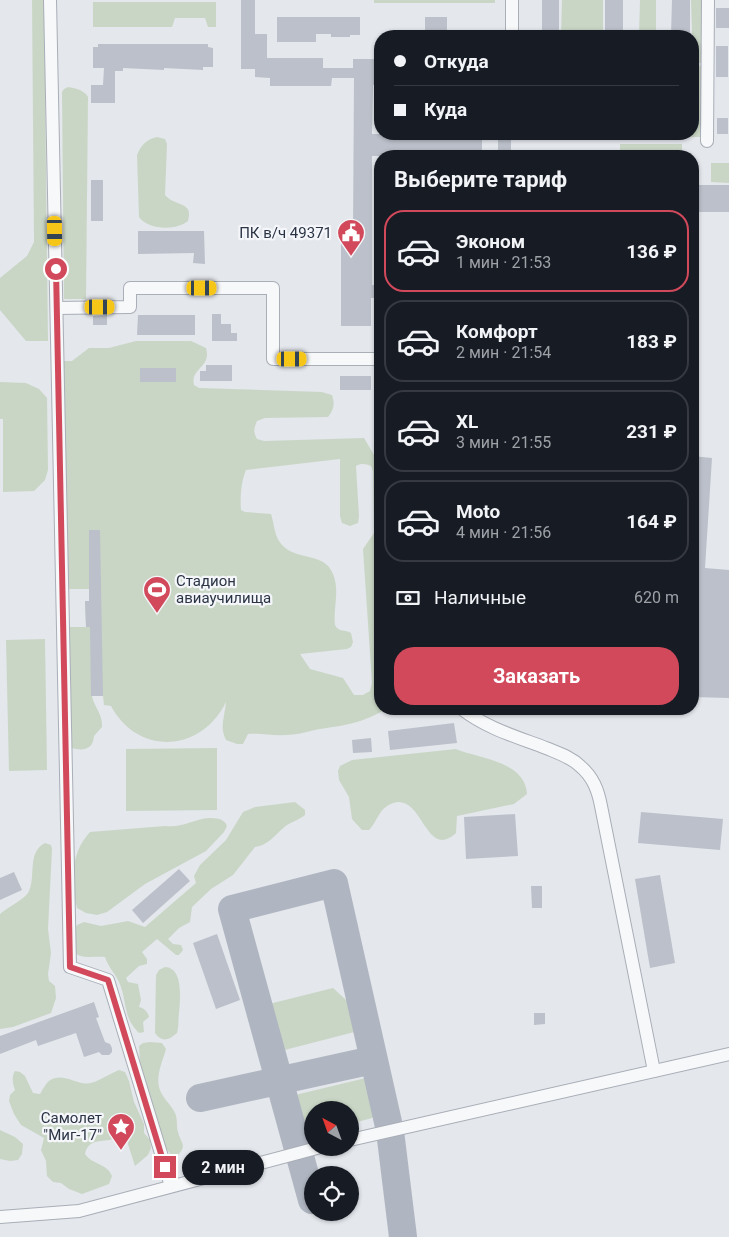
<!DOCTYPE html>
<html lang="ru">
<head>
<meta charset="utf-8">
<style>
  body { margin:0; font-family:Roboto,sans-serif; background:#242831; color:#f1f3f6; height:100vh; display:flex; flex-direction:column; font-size:19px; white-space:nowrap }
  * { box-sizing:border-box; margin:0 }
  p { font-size:16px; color:#9ea1a6 }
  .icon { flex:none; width:28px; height:28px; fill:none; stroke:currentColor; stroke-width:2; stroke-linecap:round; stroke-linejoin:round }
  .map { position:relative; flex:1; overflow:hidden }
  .panel { position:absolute; left:374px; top:150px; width:325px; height:565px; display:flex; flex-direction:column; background:#171b24; border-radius:20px; box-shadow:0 1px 4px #0004 }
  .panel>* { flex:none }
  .guide { position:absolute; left:374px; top:30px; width:325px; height:110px; border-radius:20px; box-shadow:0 1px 4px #0004; display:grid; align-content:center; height:110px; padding:0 20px; background:#171b24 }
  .needle { width:32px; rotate:319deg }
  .controls { position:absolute; left:304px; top:1101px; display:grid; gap:10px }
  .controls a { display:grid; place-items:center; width:55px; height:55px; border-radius:50%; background:#171b24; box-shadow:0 1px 4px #0004; font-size:25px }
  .end { position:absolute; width:22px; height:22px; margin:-11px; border:6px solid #d1495b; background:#fff; box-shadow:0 0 0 2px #fff }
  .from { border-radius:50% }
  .bubble { position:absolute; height:35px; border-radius:18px; background:#171b24; box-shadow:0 1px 4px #0004; font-size:16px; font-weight:700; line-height:35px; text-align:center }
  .car { position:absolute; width:15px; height:30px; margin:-15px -8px; border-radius:6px; box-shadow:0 0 4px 1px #0007; background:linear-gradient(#f5c518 24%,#345 0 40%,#f5c518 0 76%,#345 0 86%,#f5c518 0) }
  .guide b { display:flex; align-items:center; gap:18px; height:48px; font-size:19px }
  .guide b+b { border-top:1px solid #363941 }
  .guide i { width:12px; height:12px; background:#f1f3f6 }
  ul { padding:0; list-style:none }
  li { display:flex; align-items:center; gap:15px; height:82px; margin:0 10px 8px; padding:0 10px; border:2px solid #363941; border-radius:20px }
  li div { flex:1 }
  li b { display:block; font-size:19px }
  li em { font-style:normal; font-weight:700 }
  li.selected { border-color:#d1495b }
  li>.icon { width:45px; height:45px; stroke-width:1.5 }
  h2 { padding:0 20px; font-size:22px; line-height:60px }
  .pay { display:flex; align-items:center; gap:12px; height:55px; padding:0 20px; font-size:19px }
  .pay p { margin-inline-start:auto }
  .action { display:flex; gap:10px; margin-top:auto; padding:10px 20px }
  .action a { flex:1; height:58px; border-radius:20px; background:#d1495b; color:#fff; font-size:20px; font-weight:700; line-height:58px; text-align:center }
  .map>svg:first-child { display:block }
  .green { fill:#c9d6c5; fill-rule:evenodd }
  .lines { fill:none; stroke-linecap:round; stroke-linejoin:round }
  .taxiway { stroke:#b0b6c1; stroke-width:28 }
  .building { fill:#bbc0ca }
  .minor-casing { stroke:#a9aeb7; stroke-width:14 }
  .minor { stroke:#f7f8fa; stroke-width:12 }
  .route { stroke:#d1495b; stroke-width:6 }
  .labels { text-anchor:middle; stroke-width:4.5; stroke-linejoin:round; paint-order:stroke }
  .poi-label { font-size:15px; fill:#2b3445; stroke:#f4f6f9; text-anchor:end }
</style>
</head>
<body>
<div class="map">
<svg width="729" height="1237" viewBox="0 0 729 1237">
  <rect width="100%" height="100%" fill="#e4e7ec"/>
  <!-- green -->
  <g class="green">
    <path d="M32,0H44L48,341H26L0,310V278L27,256L34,242Z"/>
    <rect x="374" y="0" width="121" height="3"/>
    <path d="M562,0H603V36H561Z"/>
    <path d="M640,0H656V36H639Z"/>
    <path d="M691,0H702V63H693Z"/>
    <path d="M93,2H216V27H208L205,18H175L172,27H93Z"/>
    <path d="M693,65L703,66V137H516V134H692Z"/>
    <path d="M68,87C75,88 84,90 88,97L86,299H64L62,92L64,89Z"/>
    <path d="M157,137L165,139L167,144L165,195C175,207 194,201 188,221C176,231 148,230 139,217L137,155C141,145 147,139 157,137Z"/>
    <rect x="620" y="144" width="62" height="12"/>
    <path d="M711,163H729V183L711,182Z"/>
    <path d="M136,341H191L206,348C212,367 190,368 194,385L199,388L322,392L332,395C335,404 334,409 328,417L265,418L257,421C254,428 253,432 257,439L264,441L364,438L380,465V709H386C362,723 347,725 320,729C309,731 298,735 286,735C273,736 261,733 248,734L243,744H237L226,740C219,727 225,716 226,702C201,753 138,756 111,706L104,705L103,696H92C94,707 103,714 102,727L94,736C93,750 83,751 71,748L68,627H86L85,601H89V589H68L64,361H72L89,348H109ZM340,459V516L342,523L350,526L358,523L359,516L356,466C361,463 366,464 371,466L373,471L374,533L363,549L372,683L370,691L363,695H354L343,678L310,669L300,654L347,649L351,647L353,642L351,633C345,629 339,633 335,625C333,608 340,591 333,574C324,550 293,563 279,541C274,533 274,523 271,514L245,512L241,510C240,498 241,482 246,470Z"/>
    <path d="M0,382L26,383L39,389L47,398L48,470L45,480L34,491L3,492V419H0Z"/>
    <path d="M45,639L47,770L9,771L6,640Z"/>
    <path d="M217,748V810L126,811V749Z"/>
    <path d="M456,749C480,759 525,761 527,794L514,804L457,816L456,833C423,863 423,784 387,806C378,812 376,823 369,830H362L352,819L349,797L339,780L338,771L340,766L352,760Z"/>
    <path d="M295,802L305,810V815C299,820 293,821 287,825C276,833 270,845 255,847L233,875L211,889L192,907L190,922L179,928L168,939L173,944L181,945L183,950L179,955H176L157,939L142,952L147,959V964L139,966L126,978L128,982L138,984L141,1000L139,1007C144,1008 148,1012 149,1017L143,1022L144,1032L139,1033C122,1016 128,1003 119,982C115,973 108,967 105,957C93,956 81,960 73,951L74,929L77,925L84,922L101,926L128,921L145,927L196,883L194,876L200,865L226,840L243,812L255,807Z"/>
    <path d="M208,818C216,818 224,818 227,826L224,832L206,851L145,884L107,912L97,915L86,913L77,908C71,881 70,854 90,832L165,826C182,828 192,820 208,818Z"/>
    <path d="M45,843L51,845L52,849L48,929L51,953L48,974L49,981L55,986L56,998L51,1013L13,1027L0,1029V914C7,908 24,899 28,893C37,877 26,853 45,843Z"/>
    <path d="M165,967C184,968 180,1000 179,1013C178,1020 179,1026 177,1033C169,1040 162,1043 155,1033L156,975L159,970Z"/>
    <path d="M333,988L358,1011L362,1030L277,1052L265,1005Z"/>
    <path d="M150,1042L162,1043L166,1049C163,1060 156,1074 159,1087C161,1097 171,1104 175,1113C178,1119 176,1126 178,1132C181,1144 188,1145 177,1156H172L165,1147L140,1064L139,1046L143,1043Z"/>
    <path d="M119,1070L125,1072L129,1081L134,1102L144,1124V1133L150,1140L151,1148L148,1155L135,1166L125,1135C120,1137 114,1139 109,1140C98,1142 88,1140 85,1154C92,1165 107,1163 112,1176L109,1184L82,1194L69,1189L61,1183L53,1182L47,1176L46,1161L41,1150L44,1138L21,1125L14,1114L9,1101L10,1095L15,1090C13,1084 11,1077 15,1071L20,1072L25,1076L33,1093L40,1094C42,1091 46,1083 49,1081C63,1071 76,1086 91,1083C97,1082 111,1073 119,1070Z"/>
    <path d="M374,1076L380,1108L372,1118L350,1124V1110H312V1133L303,1136L291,1096Z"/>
    <path d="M0,1130L15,1137L23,1144L22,1154L18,1160L10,1161L0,1159Z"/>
  </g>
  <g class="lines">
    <!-- taxiway -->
    <g class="taxiway">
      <path d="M200,1098L373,1060"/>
      <path d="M312,1200L232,909L334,883L390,1131L403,1237"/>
    </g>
  </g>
  <!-- building -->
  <g class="building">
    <path d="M241,0H255V34H267V58H323V68H353V59H375L374,73H380V85H373L372,134H482V156H372V285H380V298H371V326H341V233H353L354,78H332L331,86H270V78L255,77V69H241Z"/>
    <rect x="542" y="0" width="17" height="36"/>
    <rect x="605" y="0" width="18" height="36"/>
    <path d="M672,0H690V36H671Z"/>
    <rect x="716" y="8" width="13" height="20"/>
    <path d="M277,17H360V35H350V37H331V34H316V42H277Z"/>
    <rect x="425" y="17" width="22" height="19"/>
    <path d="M98,44H208V47L213,48V67H203V70L164,68V70L123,68V71H115V103H91V85H103L104,68H93V47H98Z"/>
    <rect x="716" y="46" width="12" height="31"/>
    <rect x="717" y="118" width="11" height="16"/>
    <rect x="498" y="134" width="13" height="22"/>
    <rect x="91" y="180" width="12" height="41"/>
    <rect x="692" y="185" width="37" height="27"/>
    <path d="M138,231H204L205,264L193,263L194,253L138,254Z"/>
    <path d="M212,314H221V324H231V333H237V341H212Z"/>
    <path d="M107,315V325H93V316Z"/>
    <path d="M138,315H195V335H137Z"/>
    <path d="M206,365H232V381H200V371H206Z"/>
    <rect x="140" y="368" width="36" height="14"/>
    <rect x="340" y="376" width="31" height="14"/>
    <path d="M692,456L712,458L705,568L729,570V698L692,697Z"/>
    <path d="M89,530H100L103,696H91L90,627H86L85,601H89Z"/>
    <path d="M454,723L457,743L390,750L388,731Z"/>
    <path d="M371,738L372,752L353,753L352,740Z"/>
    <path d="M641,812L723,819L720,850L638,843Z"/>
    <path d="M515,814L518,856L466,859L464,817Z"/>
    <path d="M179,869L190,881L143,923L132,910Z"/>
    <path d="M14,872L22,890L0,900V878Z"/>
    <path d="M660,875L675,963L650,968L635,879Z"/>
    <path d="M531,886H542V908H532Z"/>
    <path d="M217,934L240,1000L216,1009L193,943Z"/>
    <path d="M94,1002L99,1017L96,1018L105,1042L110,1044L112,1048V1052L109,1055H102L99,1052L84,1057L76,1033L38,1046L36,1040L0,1054V1036Z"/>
    <path d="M534,1013H545V1024L534,1025Z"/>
  </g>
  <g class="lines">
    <defs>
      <g id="minor">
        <path d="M50,0L70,967L108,980L171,1186"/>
        <path d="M512,36V0"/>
        <path d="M707,141L708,0"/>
        <path d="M57,308L130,307V288H273V359H380"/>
        <path d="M462,709C486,728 517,737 546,748C558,753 571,757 580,766C593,777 598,790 601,806L654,1071"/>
        <path d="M350,1140L729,1054"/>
        <path d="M0,1217L79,1211L317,1148"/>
      </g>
    </defs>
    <!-- minor casing -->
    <use href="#minor" class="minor-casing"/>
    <!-- minor -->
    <use href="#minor" class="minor"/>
  </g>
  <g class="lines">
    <!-- route -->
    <path class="route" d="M56,269L70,967L108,980L165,1167"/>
  </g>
  <!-- icons -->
  <defs>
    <symbol id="civic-pin" viewBox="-11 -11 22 30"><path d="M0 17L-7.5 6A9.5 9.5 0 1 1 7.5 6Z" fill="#d1495b" stroke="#f4f6f9"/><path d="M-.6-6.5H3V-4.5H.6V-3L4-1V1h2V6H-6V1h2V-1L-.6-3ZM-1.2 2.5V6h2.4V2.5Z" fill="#fff"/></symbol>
    <symbol id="stadium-pin" viewBox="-11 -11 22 30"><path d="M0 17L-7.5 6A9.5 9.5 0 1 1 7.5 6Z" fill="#d1495b" stroke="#f4f6f9"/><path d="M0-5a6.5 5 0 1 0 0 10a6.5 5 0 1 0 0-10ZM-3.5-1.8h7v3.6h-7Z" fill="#fff"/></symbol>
    <symbol id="sight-pin" viewBox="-11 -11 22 30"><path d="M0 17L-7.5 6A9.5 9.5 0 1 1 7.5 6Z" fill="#d1495b" stroke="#f4f6f9"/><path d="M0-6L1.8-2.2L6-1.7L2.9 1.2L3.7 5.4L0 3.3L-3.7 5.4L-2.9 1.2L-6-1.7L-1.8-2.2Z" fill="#fff"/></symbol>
  </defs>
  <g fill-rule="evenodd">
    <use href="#civic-pin" x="335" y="217" width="32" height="43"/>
    <use href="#stadium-pin" x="141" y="574" width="32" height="43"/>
    <use href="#sight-pin" x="105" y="1111" width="32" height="43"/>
  </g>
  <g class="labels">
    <!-- poi labels -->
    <g class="poi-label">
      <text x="332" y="238">ПК в/ч 49371</text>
      <text x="176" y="586" text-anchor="start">Стадион<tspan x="176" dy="17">авиаучилища</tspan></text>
      <text x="102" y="1123">Самолет<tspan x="102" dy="17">"Миг-17"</tspan></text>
    </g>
  </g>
</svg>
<div class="controls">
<a><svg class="needle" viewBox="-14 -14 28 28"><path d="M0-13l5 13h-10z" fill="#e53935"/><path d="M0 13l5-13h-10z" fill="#9ea1a6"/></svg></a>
<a><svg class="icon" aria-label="locate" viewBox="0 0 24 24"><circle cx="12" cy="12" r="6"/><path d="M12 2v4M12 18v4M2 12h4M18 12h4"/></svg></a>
</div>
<i class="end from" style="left:56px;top:269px"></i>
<i class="end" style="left:165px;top:1167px"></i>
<div class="bubble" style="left:182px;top:1150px;width:82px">2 мин</div>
<i class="car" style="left:55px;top:231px;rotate:179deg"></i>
<i class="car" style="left:202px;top:288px;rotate:90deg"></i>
<i class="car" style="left:100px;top:307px;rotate:90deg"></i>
<i class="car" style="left:292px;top:359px;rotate:90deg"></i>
<div class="guide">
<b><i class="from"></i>Откуда</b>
<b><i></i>Куда</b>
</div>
<section class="panel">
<h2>Выберите тариф</h2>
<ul>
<li class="selected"><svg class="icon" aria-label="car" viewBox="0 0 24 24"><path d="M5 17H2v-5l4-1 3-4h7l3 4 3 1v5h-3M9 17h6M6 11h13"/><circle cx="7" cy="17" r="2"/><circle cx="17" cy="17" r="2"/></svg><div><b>Эконом</b><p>1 мин · 21:53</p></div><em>136 ₽</em></li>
<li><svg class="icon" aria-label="car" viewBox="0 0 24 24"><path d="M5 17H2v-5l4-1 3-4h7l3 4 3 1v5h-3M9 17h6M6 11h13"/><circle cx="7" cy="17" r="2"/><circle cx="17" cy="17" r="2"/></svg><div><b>Комфорт</b><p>2 мин · 21:54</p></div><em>183 ₽</em></li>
<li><svg class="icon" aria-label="car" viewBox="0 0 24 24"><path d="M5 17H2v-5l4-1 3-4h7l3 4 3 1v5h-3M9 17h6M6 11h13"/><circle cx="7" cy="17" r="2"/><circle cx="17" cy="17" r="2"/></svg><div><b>XL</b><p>3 мин · 21:55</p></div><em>231 ₽</em></li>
<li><svg class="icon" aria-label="car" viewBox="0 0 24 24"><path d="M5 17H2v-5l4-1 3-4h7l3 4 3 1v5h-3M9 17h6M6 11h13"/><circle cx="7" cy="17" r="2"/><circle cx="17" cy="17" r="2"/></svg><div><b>Moto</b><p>4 мин · 21:56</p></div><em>164 ₽</em></li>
</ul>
<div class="pay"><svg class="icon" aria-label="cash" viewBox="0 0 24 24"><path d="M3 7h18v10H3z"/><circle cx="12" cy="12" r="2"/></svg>Наличные<p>620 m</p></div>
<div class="action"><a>Заказать</a></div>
</section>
</div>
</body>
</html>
